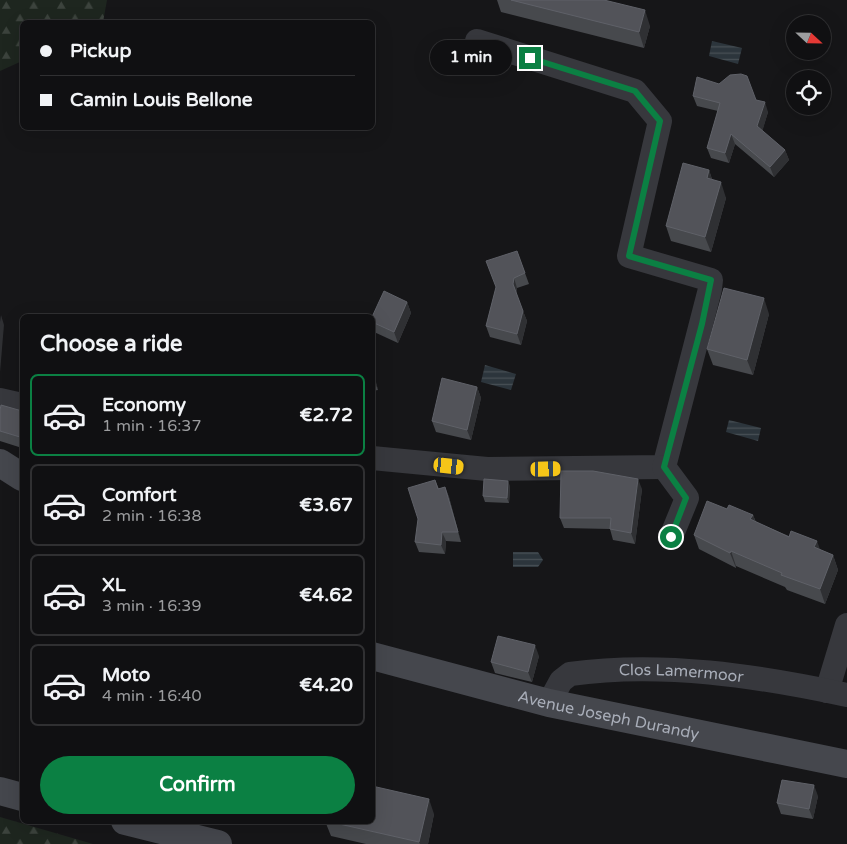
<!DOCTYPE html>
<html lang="en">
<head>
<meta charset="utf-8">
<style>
  body { margin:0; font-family:"Varela Round",sans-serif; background:#19191b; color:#f1f3f6; height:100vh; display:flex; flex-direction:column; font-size:19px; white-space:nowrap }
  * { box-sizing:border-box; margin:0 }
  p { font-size:16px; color:#9c9d9f }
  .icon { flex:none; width:28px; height:28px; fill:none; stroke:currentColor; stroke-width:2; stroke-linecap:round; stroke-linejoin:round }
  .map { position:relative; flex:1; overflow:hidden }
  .drawer { position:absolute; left:20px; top:314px; width:355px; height:510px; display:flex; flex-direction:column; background:#101012; border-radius:8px; box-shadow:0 5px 20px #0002,0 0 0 1px #303032 }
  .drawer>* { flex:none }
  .guide { position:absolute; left:20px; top:20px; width:355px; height:110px; border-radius:8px; box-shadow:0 5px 20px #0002,0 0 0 1px #303032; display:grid; align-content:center; height:110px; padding:0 20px; background:#101012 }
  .needle { width:32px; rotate:112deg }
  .buttons { position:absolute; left:786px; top:15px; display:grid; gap:10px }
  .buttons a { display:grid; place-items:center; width:45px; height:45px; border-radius:50%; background:#101012; box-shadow:0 5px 20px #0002,0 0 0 1px #303032; font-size:25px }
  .end { position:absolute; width:22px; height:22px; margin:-11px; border:6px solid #0b8043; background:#fff; box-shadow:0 0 0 2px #fff }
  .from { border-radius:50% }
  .bubble { position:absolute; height:35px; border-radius:18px; background:#101012; box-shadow:0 5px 20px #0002,0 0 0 1px #303032; font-size:16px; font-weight:700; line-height:35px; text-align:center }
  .car { position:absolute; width:15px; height:30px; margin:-15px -8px; border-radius:6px; box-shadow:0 0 4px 1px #0007; background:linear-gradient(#f5c518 24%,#345 0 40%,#f5c518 0 76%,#345 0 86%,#f5c518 0) }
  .guide b { display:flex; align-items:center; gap:18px; height:48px; font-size:19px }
  .guide b+b { border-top:1px solid #303032 }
  .guide i { width:12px; height:12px; background:#f1f3f6 }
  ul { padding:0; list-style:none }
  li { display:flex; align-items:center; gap:15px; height:82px; margin:0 10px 8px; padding:0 10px; border:2px solid #303032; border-radius:8px }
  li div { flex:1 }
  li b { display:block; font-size:19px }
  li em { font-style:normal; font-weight:700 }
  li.current { border-color:#0b8043 }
  li>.icon { width:45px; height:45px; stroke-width:1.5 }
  h2 { padding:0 20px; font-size:22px; line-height:60px }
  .cta { display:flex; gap:10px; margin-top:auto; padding:10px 20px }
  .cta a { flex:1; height:58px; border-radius:30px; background:#0b8043; color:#fff; font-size:20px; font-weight:700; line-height:58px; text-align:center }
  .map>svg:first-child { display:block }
  .forest { fill:url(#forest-firs) }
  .water { fill:url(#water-rules) }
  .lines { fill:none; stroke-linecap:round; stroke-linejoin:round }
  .street { stroke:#37383d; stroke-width:24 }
  .secondary { stroke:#45474d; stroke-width:28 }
  .wall { fill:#47494d }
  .shaded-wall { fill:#2f3033 }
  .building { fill:#525359; stroke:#5f6168 }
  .route { stroke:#0b8043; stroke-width:6 }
  .labels { text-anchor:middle; stroke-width:4.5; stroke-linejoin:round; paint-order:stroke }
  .street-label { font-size:16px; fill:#a8adb8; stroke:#111113 }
</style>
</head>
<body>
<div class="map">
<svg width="847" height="844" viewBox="0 0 847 844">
  <defs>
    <pattern id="forest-firs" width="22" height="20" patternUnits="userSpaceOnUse" patternTransform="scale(1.25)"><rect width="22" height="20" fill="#1e261f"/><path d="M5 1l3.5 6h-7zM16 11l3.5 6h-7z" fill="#3c433d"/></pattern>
    <pattern id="water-rules" width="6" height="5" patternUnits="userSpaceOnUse" patternTransform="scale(1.25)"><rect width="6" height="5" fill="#2c353c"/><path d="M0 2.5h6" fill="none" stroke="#485056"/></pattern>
  </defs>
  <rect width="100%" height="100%" fill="#161618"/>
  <!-- forest -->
  <g class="forest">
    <path d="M0,0H107L103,22H22V61L0,71Z"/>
    <path d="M0,817L93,844H0Z"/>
  </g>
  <!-- water -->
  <g class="water">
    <path d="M712,41L742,48L738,64L709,56Z"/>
    <path d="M485,365L516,374L511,390L481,382Z"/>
    <path d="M729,420L761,428L758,441L726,432Z"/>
    <path d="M513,552H538L543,560L538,567H513Z"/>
  </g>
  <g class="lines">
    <!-- street -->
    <g class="street">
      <path d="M0,400L22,405"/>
      <path d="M372,458L487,469L664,467L710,289L711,280L629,256L660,121L635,91L477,41"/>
      <path d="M664,467L687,498L671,537"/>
      <path d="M827,691L847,625"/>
      <path id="s1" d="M549,703L561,681L570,674C661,661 758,676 847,695"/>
    </g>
    <!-- secondary -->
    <g class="secondary">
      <path d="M0,463L22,477"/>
      <path id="s2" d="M372,656L549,703L847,764"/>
      <path d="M0,791L22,797"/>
      <path d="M125,821L218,844"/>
    </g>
  </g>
  <!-- wall -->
  <g class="wall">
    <path d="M497,0H604L650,26L644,48L501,12Z"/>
    <path d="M693,96L756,100L768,112L762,131L785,150L789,160L774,177L735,144L729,163L711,158L707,148L718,111L697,106Z"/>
    <path d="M709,170L712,179L726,198L711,252L671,241L666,226Z"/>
    <path d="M517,251L529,284L517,288L516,294L527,321L521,345L490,337L486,326L496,288Z"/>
    <path d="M407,302L411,313L398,343L374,332L372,327V317Z"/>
    <path d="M769,314L753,375L713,365L707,349Z"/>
    <path d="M372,370L378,390L372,391Z"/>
    <path d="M477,387L481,398L471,440L436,432L432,421Z"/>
    <path d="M0,410L22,411V448L0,441Z"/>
    <path d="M435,480L439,489L445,487L449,497L461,542L446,541L445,554L419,552L415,542Z"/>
    <path d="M510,486L509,503L485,502L483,496Z"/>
    <path d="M642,489L635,544L613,540L610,529L564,528L560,518Z"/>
    <path d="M727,509L753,515L756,522L833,555L838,570L825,604L787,590L785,587L736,566V568L699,549L694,535Z"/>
    <path d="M539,656L532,682L495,673L491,662Z"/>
    <path d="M818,796L813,819L781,814L777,803Z"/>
    <path d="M434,814L428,844H366L331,836L325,821Z"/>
  </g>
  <!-- shaded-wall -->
  <g class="shaded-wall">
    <path d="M645,10L650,26L644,48L639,32Z"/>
    <path d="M765,102L768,112L761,136L757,126Z"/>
    <path d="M731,134L735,144L729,163L725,153Z"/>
    <path d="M785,150L789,160L774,177L770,167Z"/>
    <path d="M709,170L714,186L707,178Z"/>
    <path d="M721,182L726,198L711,252L705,237Z"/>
    <path d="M514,278L517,288L516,294L513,284Z"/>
    <path d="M764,298L769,314L753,375L747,360Z"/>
    <path d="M407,302L411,313L398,343L394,332Z"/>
    <path d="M523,311L527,321L521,345L517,334Z"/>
    <path d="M1,315L4,325L0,372V322Z"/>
    <path d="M372,370H373L378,390L372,376Z"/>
    <path d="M477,387L481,398L471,440L467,430Z"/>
    <path d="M22,426V444L20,437Z"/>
    <path d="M638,479L642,489L635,544L631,533Z"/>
    <path d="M508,481L510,486L509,503L507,498Z"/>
    <path d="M445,487L449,497L461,542L458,532Z"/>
    <path d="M753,515L758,529L750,519Z"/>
    <path d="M442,532L446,541L445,554L441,545Z"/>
    <path d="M817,541L822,555L814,547Z"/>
    <path d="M731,551L736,566V568L730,553Z"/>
    <path d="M833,555L838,570L825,604L820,589Z"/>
    <path d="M535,645L539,656L532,682L528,672Z"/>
    <path d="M814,785L818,796L813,819L809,809Z"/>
    <path d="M429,799L434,814L428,844H420L419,842Z"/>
  </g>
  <!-- building -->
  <g class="building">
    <path d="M511,0H604L645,10L639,32Z"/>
    <path d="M741,74L747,76L756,100L765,102L757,126L785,150L770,167L731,134L725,153L707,148L720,103L693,96L697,77L719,84L730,75Z"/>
    <path d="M683,163L709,170L707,178L721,182L705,237L666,226Z"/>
    <path d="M517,251L525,273L514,278L513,284L523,311L517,334L486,326L496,287L486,261Z"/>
    <path d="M724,288L764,298L747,360L707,349Z"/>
    <path d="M384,291L407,302L394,332L372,322V317Z"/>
    <path d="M442,378L477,387L467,430L432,421Z"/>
    <path d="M1,405L22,411V426L20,437L0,431V410Z"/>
    <path d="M561,471H593L638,479L631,533L610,529L611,518H560Z"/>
    <path d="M484,479L508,481L507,498L483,496Z"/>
    <path d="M435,480L438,489L445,487L458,532H442L441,545L415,542L418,519L408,488Z"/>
    <path d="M707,501L727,509L729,505L753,515L750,519L789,537L791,531L817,541L814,547L833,555L820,589L781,575L782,573L731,551L730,553L694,535Z"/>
    <path d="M498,636L535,645L528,672L491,662Z"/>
    <path d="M782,780L814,785L809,809L777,803Z"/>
    <path d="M372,786L429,799L419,842L326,821H372Z"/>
  </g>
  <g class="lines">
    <!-- route -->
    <path class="route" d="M530,58L635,91L660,121L629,256L711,280L702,324L664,467L686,498L671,537"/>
  </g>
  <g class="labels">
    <!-- street labels -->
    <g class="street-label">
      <text dy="6" stroke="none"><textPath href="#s1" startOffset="148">Clos Lamermoor</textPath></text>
      <text dy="6" stroke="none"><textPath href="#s2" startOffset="244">Avenue Joseph Durandy</textPath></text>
    </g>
  </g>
</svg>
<div class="buttons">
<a><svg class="needle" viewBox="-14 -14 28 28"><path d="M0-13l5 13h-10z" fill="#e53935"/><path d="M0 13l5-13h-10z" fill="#9c9d9f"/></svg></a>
<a><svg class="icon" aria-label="locate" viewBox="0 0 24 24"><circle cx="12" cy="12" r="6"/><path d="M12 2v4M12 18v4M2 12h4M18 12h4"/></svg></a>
</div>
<i class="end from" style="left:671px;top:537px"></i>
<i class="end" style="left:530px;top:58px"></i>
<div class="bubble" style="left:430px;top:40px;width:82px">1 min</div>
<i class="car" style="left:449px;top:466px;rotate:96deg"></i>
<i class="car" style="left:546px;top:469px;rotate:89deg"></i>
<div class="guide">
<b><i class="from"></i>Pickup</b>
<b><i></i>Camin Louis Bellone</b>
</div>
<section class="drawer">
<h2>Choose a ride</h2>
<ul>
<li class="current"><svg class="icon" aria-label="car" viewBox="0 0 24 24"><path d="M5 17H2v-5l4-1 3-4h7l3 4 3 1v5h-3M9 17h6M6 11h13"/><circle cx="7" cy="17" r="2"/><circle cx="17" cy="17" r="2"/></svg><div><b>Economy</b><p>1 min · 16:37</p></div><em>€2.72</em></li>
<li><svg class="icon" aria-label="car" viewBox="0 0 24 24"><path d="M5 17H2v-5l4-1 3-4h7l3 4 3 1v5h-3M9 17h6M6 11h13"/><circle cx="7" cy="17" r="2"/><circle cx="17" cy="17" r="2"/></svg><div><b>Comfort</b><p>2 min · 16:38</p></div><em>€3.67</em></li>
<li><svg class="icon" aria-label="car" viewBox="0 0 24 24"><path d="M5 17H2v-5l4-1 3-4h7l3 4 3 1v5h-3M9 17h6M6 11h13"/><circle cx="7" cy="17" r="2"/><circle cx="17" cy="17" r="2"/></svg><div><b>XL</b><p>3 min · 16:39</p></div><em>€4.62</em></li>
<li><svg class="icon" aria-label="car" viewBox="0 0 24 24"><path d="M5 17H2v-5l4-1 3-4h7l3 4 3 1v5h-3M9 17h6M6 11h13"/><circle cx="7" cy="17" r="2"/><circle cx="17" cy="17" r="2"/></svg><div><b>Moto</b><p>4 min · 16:40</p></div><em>€4.20</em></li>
</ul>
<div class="cta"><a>Confirm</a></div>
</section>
</div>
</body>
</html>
